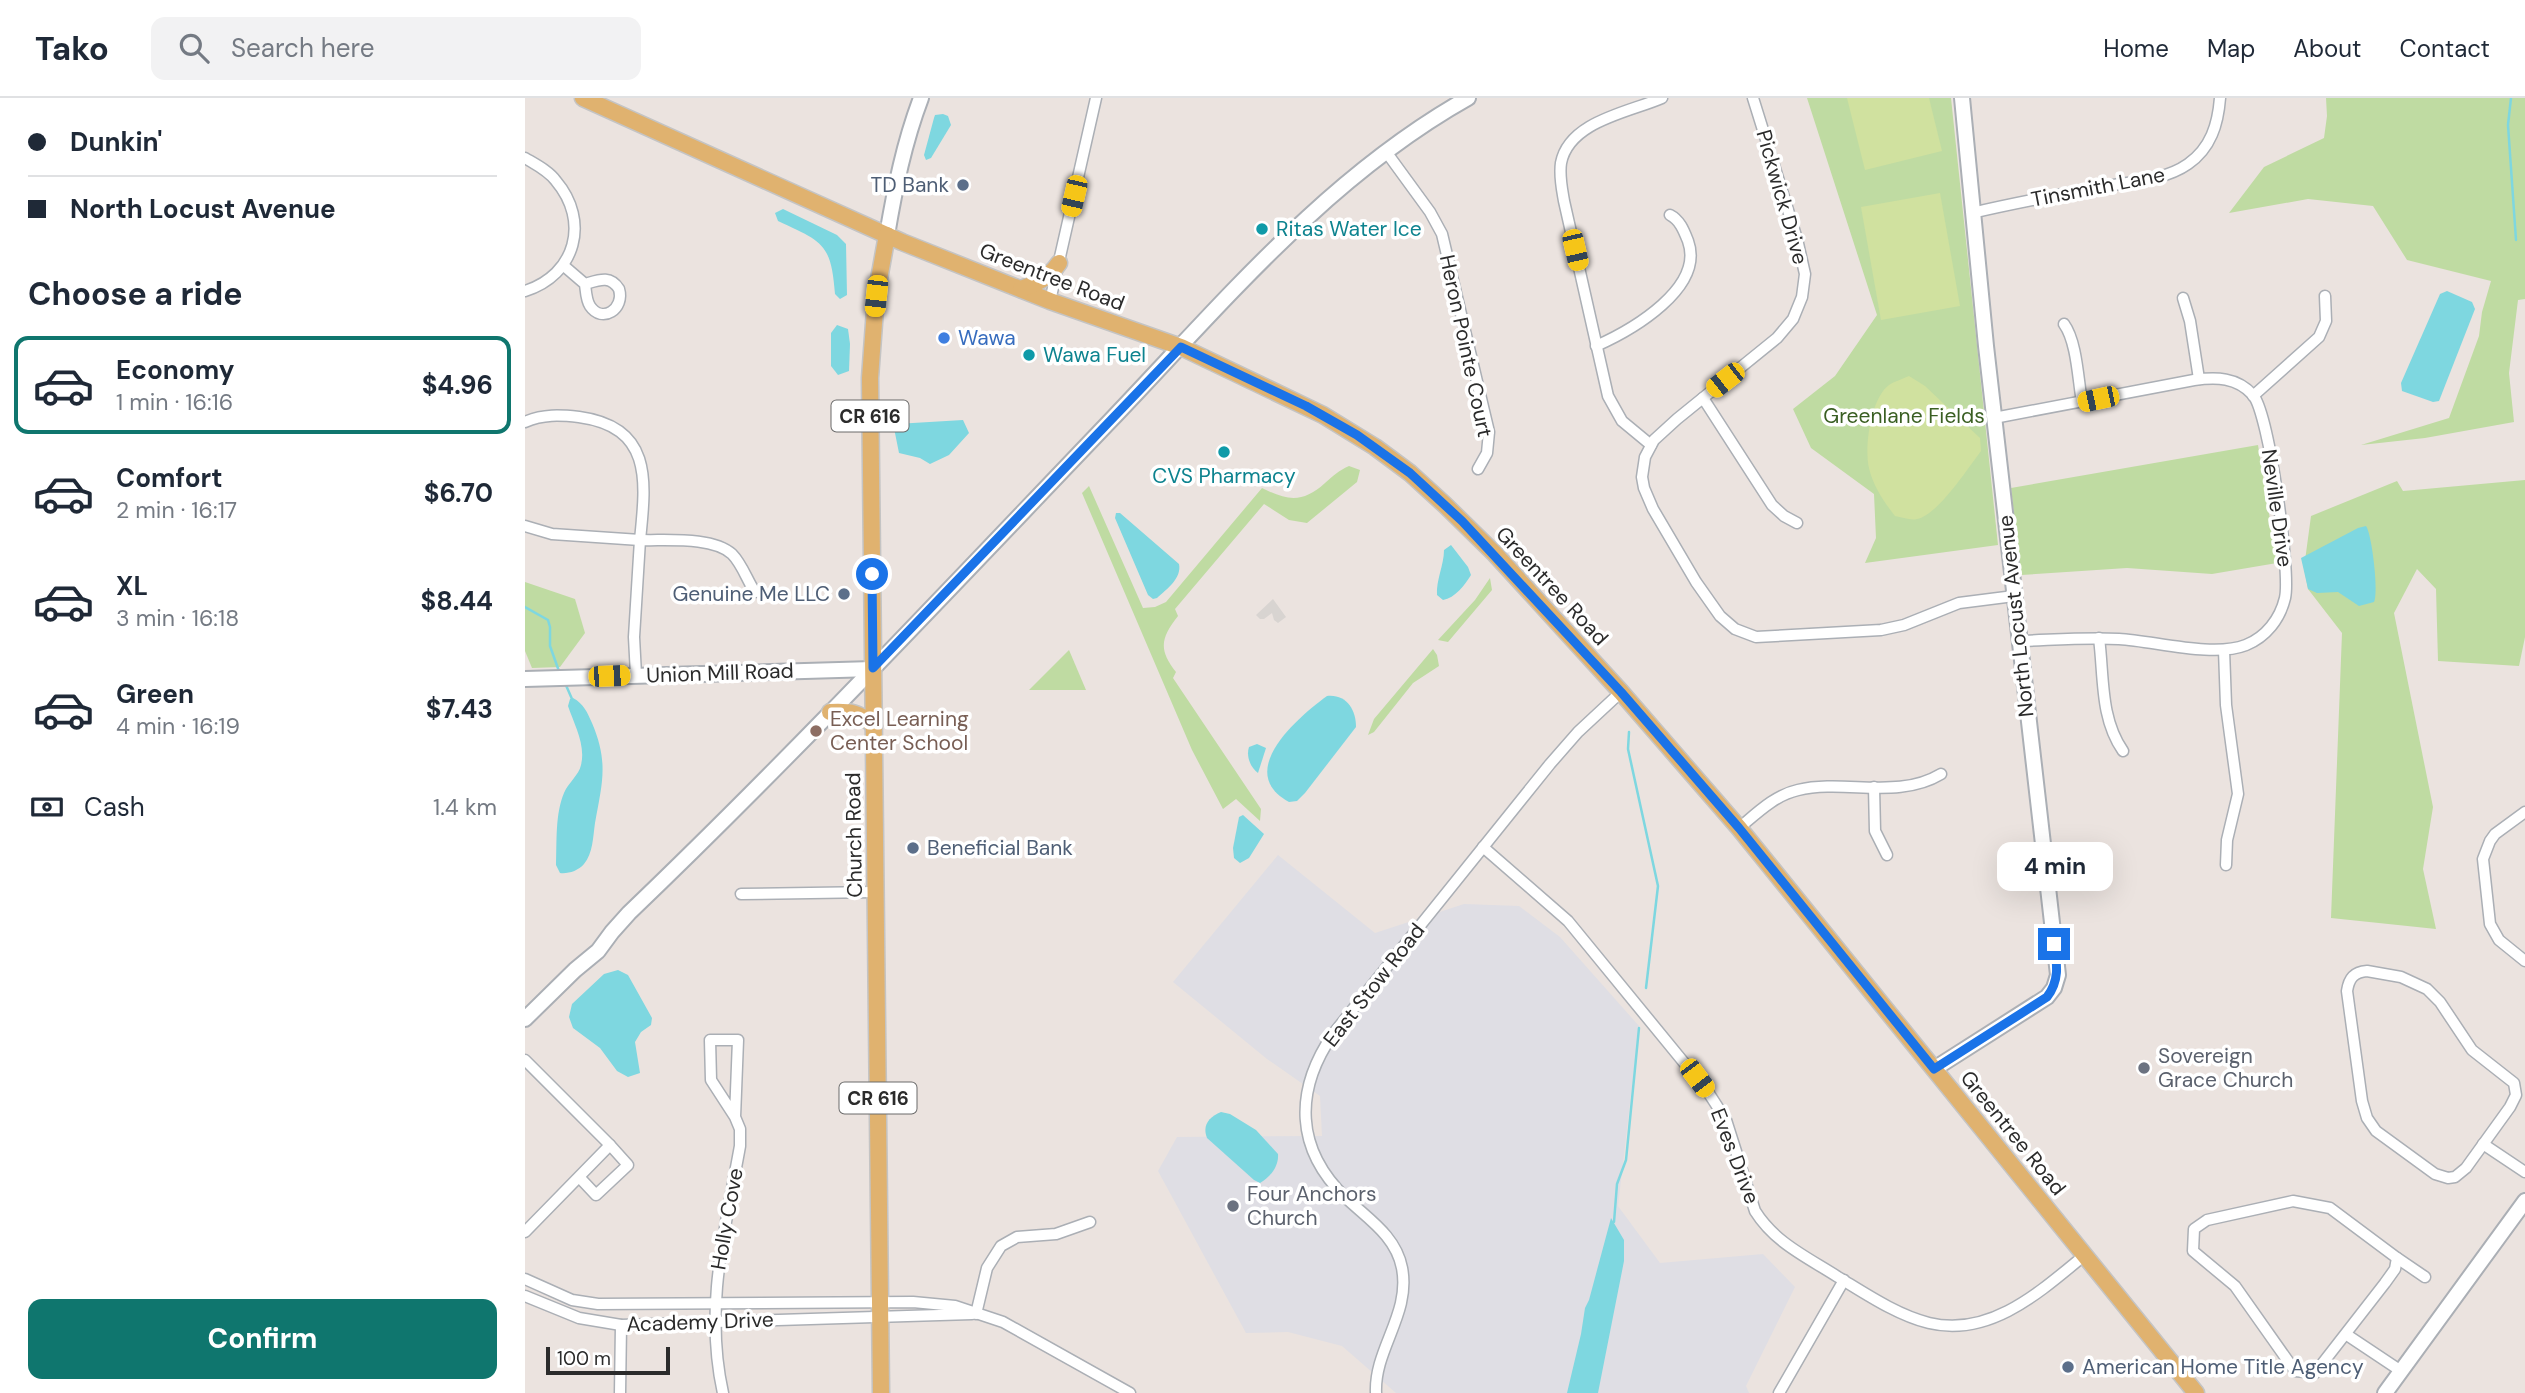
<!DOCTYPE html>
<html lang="en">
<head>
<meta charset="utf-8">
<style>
  body { margin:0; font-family:"DM Sans",sans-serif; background:#f2f2f3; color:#1f2937; height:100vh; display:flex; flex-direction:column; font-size:26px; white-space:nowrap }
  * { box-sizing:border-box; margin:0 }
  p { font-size:23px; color:#747a83 }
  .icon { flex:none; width:38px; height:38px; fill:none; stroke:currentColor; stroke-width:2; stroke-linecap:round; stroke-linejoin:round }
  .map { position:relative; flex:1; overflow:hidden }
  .side { display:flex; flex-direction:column; background:#fff; width:525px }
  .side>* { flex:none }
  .hud { display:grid; align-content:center; height:154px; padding:0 28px; background:#fff }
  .scale { position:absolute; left:21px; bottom:18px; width:124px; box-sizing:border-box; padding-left:7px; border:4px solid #2b2b2b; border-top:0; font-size:19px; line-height:24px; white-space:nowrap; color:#2b2b2b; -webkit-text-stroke:5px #fff; paint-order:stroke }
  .end { position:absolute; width:32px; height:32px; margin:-16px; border:9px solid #1a73e8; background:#fff; box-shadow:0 0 0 4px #fff }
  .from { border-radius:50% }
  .bubble { position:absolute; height:49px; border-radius:14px; background:#fff; box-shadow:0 7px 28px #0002; font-size:23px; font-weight:700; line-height:49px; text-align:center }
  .car { position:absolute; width:21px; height:42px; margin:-21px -10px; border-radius:9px; box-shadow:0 0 5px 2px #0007; background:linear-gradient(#f5c518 24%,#345 0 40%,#f5c518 0 76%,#345 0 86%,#f5c518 0) }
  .hud b { display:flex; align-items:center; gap:24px; height:66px; font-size:26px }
  .hud b+b { border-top:2px solid #e0e1e3 }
  .hud i { width:18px; height:18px; background:#1f2937 }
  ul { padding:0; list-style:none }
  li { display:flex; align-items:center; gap:21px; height:98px; margin:0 14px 10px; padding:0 14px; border:4px solid transparent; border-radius:14px }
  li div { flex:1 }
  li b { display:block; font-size:26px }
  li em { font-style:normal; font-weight:700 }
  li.current { border-color:#0f766e }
  li>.icon { width:63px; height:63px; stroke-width:1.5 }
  h2 { padding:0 28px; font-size:32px; line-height:84px }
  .pay { display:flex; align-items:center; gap:18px; height:77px; padding:0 28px; font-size:26px }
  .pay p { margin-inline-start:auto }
  .button { display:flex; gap:14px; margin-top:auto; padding:14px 28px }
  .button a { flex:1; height:80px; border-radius:14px; background:#0f766e; color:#fff; font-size:28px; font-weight:700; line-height:80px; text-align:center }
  header { display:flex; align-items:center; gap:42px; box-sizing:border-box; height:98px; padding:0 35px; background:#fff; border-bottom:2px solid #e0e1e3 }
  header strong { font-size:33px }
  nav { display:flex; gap:38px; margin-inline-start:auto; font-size:24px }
  .search { width:490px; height:63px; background:#f2f2f3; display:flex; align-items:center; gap:18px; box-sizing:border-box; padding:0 24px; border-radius:14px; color:#747a83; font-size:26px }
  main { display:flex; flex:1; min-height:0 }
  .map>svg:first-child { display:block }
  .industrial { fill:#dfdee4 }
  .green { fill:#bfdba2 }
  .pitch { fill:#d0e19f }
  .plaza { fill:#d8d4d1 }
  .water { fill:#7ed7e0 }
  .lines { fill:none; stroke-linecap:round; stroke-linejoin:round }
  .stream { stroke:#7ed7e0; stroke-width:2.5 }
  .street-casing { stroke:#abafb5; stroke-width:13 }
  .secondary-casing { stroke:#abafb5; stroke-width:18 }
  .primary-casing { stroke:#c4c4c4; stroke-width:19 }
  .street { stroke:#fff; stroke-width:10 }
  .secondary { stroke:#fff; stroke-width:14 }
  .primary { stroke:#e0b26f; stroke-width:16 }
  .route { stroke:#1a73e8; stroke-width:9 }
  .service-dot { fill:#5c6f8a; stroke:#fff; stroke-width:2.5 }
  .culture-dot { fill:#0f9aa8; stroke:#fff; stroke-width:2.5 }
  .shop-dot { fill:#3f7fe0; stroke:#fff; stroke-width:2.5 }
  .education-dot { fill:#8d6e63; stroke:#fff; stroke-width:2.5 }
  .worship-dot { fill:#6b7280; stroke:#fff; stroke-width:2.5 }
  .labels { text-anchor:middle; stroke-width:7; stroke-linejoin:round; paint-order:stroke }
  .shield { fill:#fff; stroke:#6b6b6b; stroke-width:2 }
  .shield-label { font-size:19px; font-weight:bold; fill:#2b2b2b }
  .service-label { font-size:21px; fill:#4e5e75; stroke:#fff; text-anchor:end }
  .street-label { font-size:21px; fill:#2b2b2b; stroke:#fff }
  .culture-label { font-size:21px; fill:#0d838f; stroke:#fff; text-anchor:start }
  .shop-label { font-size:21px; fill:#366cbe; stroke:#fff; text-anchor:start }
  .park-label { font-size:21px; fill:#3a5f23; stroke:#fff }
  .education-label { font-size:21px; fill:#785e54; stroke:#fff; text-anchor:start }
  .worship-label { font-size:21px; fill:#5b616d; stroke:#fff; text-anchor:start }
</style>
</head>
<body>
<header>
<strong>Tako</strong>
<div class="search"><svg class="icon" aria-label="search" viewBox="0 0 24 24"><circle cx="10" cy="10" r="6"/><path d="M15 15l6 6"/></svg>Search here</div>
<nav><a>Home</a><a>Map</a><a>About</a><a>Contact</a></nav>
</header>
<main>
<section class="side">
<div class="hud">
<b><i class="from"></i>Dunkin'</b>
<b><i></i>North Locust Avenue</b>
</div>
<h2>Choose a ride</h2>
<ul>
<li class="current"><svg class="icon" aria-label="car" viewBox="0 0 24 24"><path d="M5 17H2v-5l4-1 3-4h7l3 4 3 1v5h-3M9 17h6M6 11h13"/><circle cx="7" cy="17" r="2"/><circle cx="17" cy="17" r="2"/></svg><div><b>Economy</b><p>1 min · 16:16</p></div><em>$4.96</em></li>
<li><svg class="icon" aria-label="car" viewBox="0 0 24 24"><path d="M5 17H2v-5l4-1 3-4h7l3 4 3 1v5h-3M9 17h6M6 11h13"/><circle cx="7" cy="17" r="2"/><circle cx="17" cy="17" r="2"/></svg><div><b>Comfort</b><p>2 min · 16:17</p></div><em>$6.70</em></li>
<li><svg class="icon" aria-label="car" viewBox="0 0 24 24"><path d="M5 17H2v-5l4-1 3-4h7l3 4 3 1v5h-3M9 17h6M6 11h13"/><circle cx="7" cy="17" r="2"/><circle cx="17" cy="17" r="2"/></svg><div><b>XL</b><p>3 min · 16:18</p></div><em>$8.44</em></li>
<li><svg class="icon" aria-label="car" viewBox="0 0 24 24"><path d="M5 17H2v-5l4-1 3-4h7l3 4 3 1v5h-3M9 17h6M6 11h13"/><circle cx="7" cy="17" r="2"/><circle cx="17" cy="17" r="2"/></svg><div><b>Green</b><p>4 min · 16:19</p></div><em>$7.43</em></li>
</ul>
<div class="pay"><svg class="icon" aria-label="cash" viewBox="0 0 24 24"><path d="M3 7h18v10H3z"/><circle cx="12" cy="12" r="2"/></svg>Cash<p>1.4 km</p></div>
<div class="button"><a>Confirm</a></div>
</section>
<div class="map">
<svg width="2000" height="1295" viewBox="0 0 2000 1295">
  <rect width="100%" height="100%" fill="#ebe3df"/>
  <!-- industrial -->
  <path class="industrial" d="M753,757L850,835L939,806L994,808L1035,839L1114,928L1093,1108L1135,1165L1238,1156L1270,1189L1221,1288L1224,1295H871L817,1248L763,1234L721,1235L633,1073L652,1039L797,1038L795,998L742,961L648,884Z"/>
  <!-- green -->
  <g class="green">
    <path d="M1282,0H1426L1473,447L1340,465L1351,440L1349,396L1286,350L1268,311L1310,278L1352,217Z"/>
    <path d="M1801,0H2000V201L1993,202L1984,275L1989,324L1900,340L1836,347L1924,320L1954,238L1957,214L1966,183L1882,162L1848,108L1783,101L1704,115L1739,69L1799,40L1802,18Z"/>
    <path d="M1733,347L1752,465L1687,476L1602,470L1496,477L1486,390Z"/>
    <path d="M824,368L835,372L832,384L782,425L764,422L739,406L650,511L653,518C636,540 633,551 651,574L648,580L736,711L735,723L711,701L698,711L667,652L557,395L564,388L618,510L630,509L641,504L737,390C763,403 778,405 800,385C809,377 813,373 824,368Z"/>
    <path d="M2000,382V539L1994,568L1913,563L1911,491L1892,471L1869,515L1908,709L1898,771L1911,831L1806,820L1817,535L1783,491L1779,470L1786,418L1872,383L1878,393Z"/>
    <path d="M965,480L967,492L923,544L913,542L950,502Z"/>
    <path d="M0,484L50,501L60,535L35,569L7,570L0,553Z"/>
    <path d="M908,551L912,557L914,568L888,585L849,634L843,637L849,621Z"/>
    <path d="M544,552L561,592H504Z"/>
  </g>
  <!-- pitch -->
  <g class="pitch">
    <path d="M1322,0H1404L1417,53L1340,72Z"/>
    <path d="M1415,95L1435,208L1356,222L1336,109Z"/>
    <path d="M1384,278L1400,288L1455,340L1456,353C1443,370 1413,417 1392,421C1386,423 1377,419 1370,418C1359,404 1348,388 1344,370C1339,349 1346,300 1364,287C1370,283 1378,281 1384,278Z"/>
  </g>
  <!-- plaza -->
  <path class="plaza" d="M748,501L761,519L753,525L749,522L747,515L739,521H735L731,517Z"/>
  <!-- water -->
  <g class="water">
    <path d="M418,16L423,18L426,27L406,60L401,62L399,57L409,20L410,17Z"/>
    <path d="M258,111L312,137L321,146L322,197L315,201L310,196C306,145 298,144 253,123L250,115Z"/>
    <path d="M1922,193L1947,204L1950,211L1914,303L1908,304L1877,293L1876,285L1915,196Z"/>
    <path d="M312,227L323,231L325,246L324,273L313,277L306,268V235Z"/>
    <path d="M438,322L444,335L424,357L405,366L395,360L374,355L369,330L371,326Z"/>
    <path d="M591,415H595L654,466C657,480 642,491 632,500L628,501L623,497L590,420Z"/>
    <path d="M1841,428C1847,436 1854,496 1849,504L1834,508L1813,494L1792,495L1783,491L1776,460L1833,430Z"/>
    <path d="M926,447L943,469L946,477C940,487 930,500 918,502L912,497C911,482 919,467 919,452Z"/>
    <path d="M802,598C821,596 831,611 831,629L780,695L772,703L764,704C709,674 772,620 802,598Z"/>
    <path d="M48,600C59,606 62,614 67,625C84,665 77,685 70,725C68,739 68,755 59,766C53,773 43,776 35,775L31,767C32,744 30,716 39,695C43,685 54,677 56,667C61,647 49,626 43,608L45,601Z"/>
    <path d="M732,646L741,650L733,675C725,669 721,658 724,649Z"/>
    <path d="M718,717L739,736L724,760L715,765L709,760L708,750L714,719Z"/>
    <path d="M93,872L103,877L127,920L126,927L116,934L110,944L115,975L103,979L92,973L75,950L48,930L44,919L47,906L79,876Z"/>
    <path d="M696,1014L705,1016L731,1032L753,1056C754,1067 746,1079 735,1085L729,1082L682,1040C677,1027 684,1019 696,1014Z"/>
    <path d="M1086,1120L1099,1142V1163L1073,1295H1042L1056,1236L1060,1210L1064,1202Z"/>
  </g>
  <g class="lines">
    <!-- stream -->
    <g class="stream">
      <path d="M1986,0L1983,27L1991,142"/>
      <path d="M0,509L23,522L25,529V548L35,576"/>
      <path d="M40,585L47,601"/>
      <path d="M1104,634L1103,651L1133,788L1121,890"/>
      <path d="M1089,1124L1092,1086L1101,1062L1114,930"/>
    </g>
    <defs>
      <g id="street">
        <path d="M1228,0L1272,141L1280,176L1277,199L1268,221L1252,240L1152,321L1129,342L1120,359L1117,379L1119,390L1128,411L1171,484L1195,518L1210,531L1231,539L1356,532L1379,527L1434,505L1489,498"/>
        <path d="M862,55L905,114L917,136L964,334L962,355L953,371"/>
        <path d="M0,60C10,66 24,73 31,83C65,123 51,177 0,193"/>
        <path d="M1447,115C1489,105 1532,97 1575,89C1603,84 1639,83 1663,66C1686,50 1693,26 1695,0"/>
        <path d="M39,168L60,186C74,182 85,177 94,191C100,211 77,226 65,208C61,202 61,193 60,186"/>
        <path d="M1658,200L1665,223L1674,281"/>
        <path d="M525,203L571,0"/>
        <path d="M1539,226C1552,244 1553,282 1557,304"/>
        <path d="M1071,248C1107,232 1180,190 1163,143C1159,133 1155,122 1145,117"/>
        <path d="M1728,298L1794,239L1801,223L1800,198"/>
        <path d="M1178,300L1247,407L1259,418L1272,425"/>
        <path d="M1469,320L1669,282C1691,279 1712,279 1728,297C1744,316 1766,474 1760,500C1755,521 1741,539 1721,547C1688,560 1630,543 1594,541C1561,539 1527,542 1493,543"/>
        <path d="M0,324C18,316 35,317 54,319C128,329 121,383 115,442L27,436L0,428"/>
        <path d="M1126,347L1097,323L1083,298L1039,103C1037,91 1034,78 1036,65C1044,23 1105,14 1137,0"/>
        <path d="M1574,540C1579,579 1575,620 1598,653"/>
        <path d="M1699,552L1701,607L1713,696L1702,742L1701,767"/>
        <path d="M111,577L109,539L115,442C140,443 187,438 207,456C217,466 222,482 230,494"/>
        <path d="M1349,689L1350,733L1362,757"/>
        <path d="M2000,714L1970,736L1965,743L1958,761L1965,826L1974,842L2000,863"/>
        <path d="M1214,730C1232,715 1250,697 1273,692C1320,681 1373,702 1416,676"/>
        <path d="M958,749L1043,823L1183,994L1201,1022L1230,1113C1250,1145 1282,1159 1313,1179C1341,1196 1372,1217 1404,1225C1466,1240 1517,1192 1561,1156"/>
        <path d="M216,796L350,794"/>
        <path d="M1842,873L1876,879L1902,891L1915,904L1947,952L1989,985L1991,997L1985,1009L1941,1070L1930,1079L1923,1080L1910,1076L1851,1033L1842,1020L1837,1003L1822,893C1824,880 1829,874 1842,873Z"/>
        <path d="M0,962L85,1047L0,1134"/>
        <path d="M1958,1046L2000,1074"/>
        <path d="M55,1080L71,1097L103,1067L85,1047"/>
        <path d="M1768,1103L1805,1110L1872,1160L1870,1171L1860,1185L1790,1275L1770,1273L1710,1188L1668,1153L1669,1131L1682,1122Z"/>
        <path d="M1872,1160L1900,1179"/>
        <path d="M0,1181L47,1202L73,1206L388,1204L430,1208L478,1224L605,1295"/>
        <path d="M0,1198L54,1220L96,1227L447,1216"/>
        <path d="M451,1216L462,1170L476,1148L492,1139L531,1136L565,1124"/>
        <path d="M1822,1237L1876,1273"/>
        <path d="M95,1295L96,1227"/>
        <path d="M198,1295C179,1210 200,1132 215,1048V1031L210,1019L213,942H185L186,982L210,1019"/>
        <path d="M851,1295C849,1251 886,1216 877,1170C871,1138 843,1121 821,1100C770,1051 769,993 808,936L1025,666L1053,634L1096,594"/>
        <path d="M1254,1295L1319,1182"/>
      </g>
      <g id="secondary">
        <path d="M362,137C370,90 379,45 396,0"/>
        <path d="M0,581L348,571"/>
        <path d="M0,921L50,872L73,853L87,834L104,815C270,656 427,488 586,322C696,207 802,79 943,0"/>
        <path d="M1409,971L1522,899L1529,890L1533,877L1461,248L1437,0"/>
        <path d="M1860,1295L2000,1103"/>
      </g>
      <g id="primary">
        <path d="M58,0L377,144L525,203L656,249L798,317L850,349L885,375L920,407L970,456L1096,594L1214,730L1671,1295"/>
        <path d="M496,191C512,185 524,180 534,165"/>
        <path d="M305,614C324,613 335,614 349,628"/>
        <path d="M356,1295L345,280L351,198L362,137"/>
      </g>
    </defs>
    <!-- street casing -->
    <use href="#street" class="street-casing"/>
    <!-- secondary casing -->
    <use href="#secondary" class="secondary-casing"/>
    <!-- primary casing -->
    <use href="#primary" class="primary-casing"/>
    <!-- street -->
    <use href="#street" class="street"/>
    <!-- secondary -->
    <use href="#secondary" class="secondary"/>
    <!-- primary -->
    <use href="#primary" class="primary"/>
  </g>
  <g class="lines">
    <!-- route -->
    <path class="route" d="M347,476L348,570L656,249L781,308L832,337L885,375L937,423L1096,594L1214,730L1409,971L1522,899C1535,882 1532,866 1529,846"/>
  </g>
  <!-- markers -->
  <g class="service-dot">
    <circle cx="438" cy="87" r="7"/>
    <circle cx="319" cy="496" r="7"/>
    <circle cx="388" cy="750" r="7"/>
    <circle cx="1543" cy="1269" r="7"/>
  </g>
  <g class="culture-dot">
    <circle cx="737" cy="131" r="7"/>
    <circle cx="504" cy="257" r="7"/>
    <circle cx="699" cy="354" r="7"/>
  </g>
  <circle class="shop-dot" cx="419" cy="240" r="7"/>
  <circle class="education-dot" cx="291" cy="633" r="7"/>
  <g class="worship-dot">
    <circle cx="1619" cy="970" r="7"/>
    <circle cx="708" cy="1108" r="7"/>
  </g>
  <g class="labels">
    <!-- shield labels -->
    <g class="shield">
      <rect x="306.5" y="302.5" width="77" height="31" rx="5"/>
      <rect x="314.5" y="984.5" width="77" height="31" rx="5"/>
    </g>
    <g class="shield-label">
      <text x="345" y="325">CR 616</text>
      <text x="353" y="1007">CR 616</text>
    </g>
    <!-- service labels -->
    <g class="service-label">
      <text x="424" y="94">TD Bank</text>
      <text x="305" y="503">Genuine Me LLC</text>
      <text x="402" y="757" text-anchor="start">Beneficial Bank</text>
      <text x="1557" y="1276" text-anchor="start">American Home Title Agency</text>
    </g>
    <!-- street labels -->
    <g class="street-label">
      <text transform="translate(1573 89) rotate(-11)" y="7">Tinsmith Lane</text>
      <text transform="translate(1257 99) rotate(74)" y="7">Pickwick Drive</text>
      <text transform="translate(527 179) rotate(21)" y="7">Greentree Road</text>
      <text transform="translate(941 248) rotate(78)" y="7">Heron Pointe Court</text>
      <text transform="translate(1752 410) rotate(82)" y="7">Neville Drive</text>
      <text transform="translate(1027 488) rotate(47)" y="7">Greentree Road</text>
      <text transform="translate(1491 518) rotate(-96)" y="7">North Locust Avenue</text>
      <text transform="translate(195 575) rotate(-2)" y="7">Union Mill Road</text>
      <text transform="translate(329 737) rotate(-91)" y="7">Church Road</text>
      <text transform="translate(849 887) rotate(-52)" y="7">East Stow Road</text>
      <text transform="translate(1488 1035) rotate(51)" y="7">Greentree Road</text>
      <text transform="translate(1210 1058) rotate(69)" y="7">Eves Drive</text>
      <text transform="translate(202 1121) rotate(-80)" y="7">Holly Cove</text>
      <text transform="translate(175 1224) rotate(-2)" y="7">Academy Drive</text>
    </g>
    <!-- culture labels -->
    <g class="culture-label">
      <text x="751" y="138">Ritas Water Ice</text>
      <text x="518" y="264">Wawa Fuel</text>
      <text x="699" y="385" text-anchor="middle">CVS Pharmacy</text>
    </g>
    <!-- shop labels -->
    <g class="shop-label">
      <text x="433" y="247">Wawa</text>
    </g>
    <!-- park labels -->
    <g class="park-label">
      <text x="1379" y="325">Greenlane Fields</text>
    </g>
    <!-- education labels -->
    <g class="education-label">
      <text x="305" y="628">Excel Learning<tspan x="305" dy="24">Center School</tspan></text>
    </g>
    <!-- worship labels -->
    <g class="worship-label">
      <text x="1633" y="965">Sovereign<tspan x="1633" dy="24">Grace Church</tspan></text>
      <text x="722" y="1103">Four Anchors<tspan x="722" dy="24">Church</tspan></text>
    </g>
  </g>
</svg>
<div class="scale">100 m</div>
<i class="end from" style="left:347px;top:476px"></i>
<i class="end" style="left:1529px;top:846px"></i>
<div class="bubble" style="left:1472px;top:744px;width:116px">4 min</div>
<i class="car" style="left:549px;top:98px;rotate:193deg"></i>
<i class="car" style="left:1050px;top:152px;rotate:167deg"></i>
<i class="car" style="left:351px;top:198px;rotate:186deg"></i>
<i class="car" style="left:1200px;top:282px;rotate:232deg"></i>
<i class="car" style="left:1573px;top:301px;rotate:258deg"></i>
<i class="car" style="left:84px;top:578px;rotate:88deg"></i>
<i class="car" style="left:1172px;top:980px;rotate:143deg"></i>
</div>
</main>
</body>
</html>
